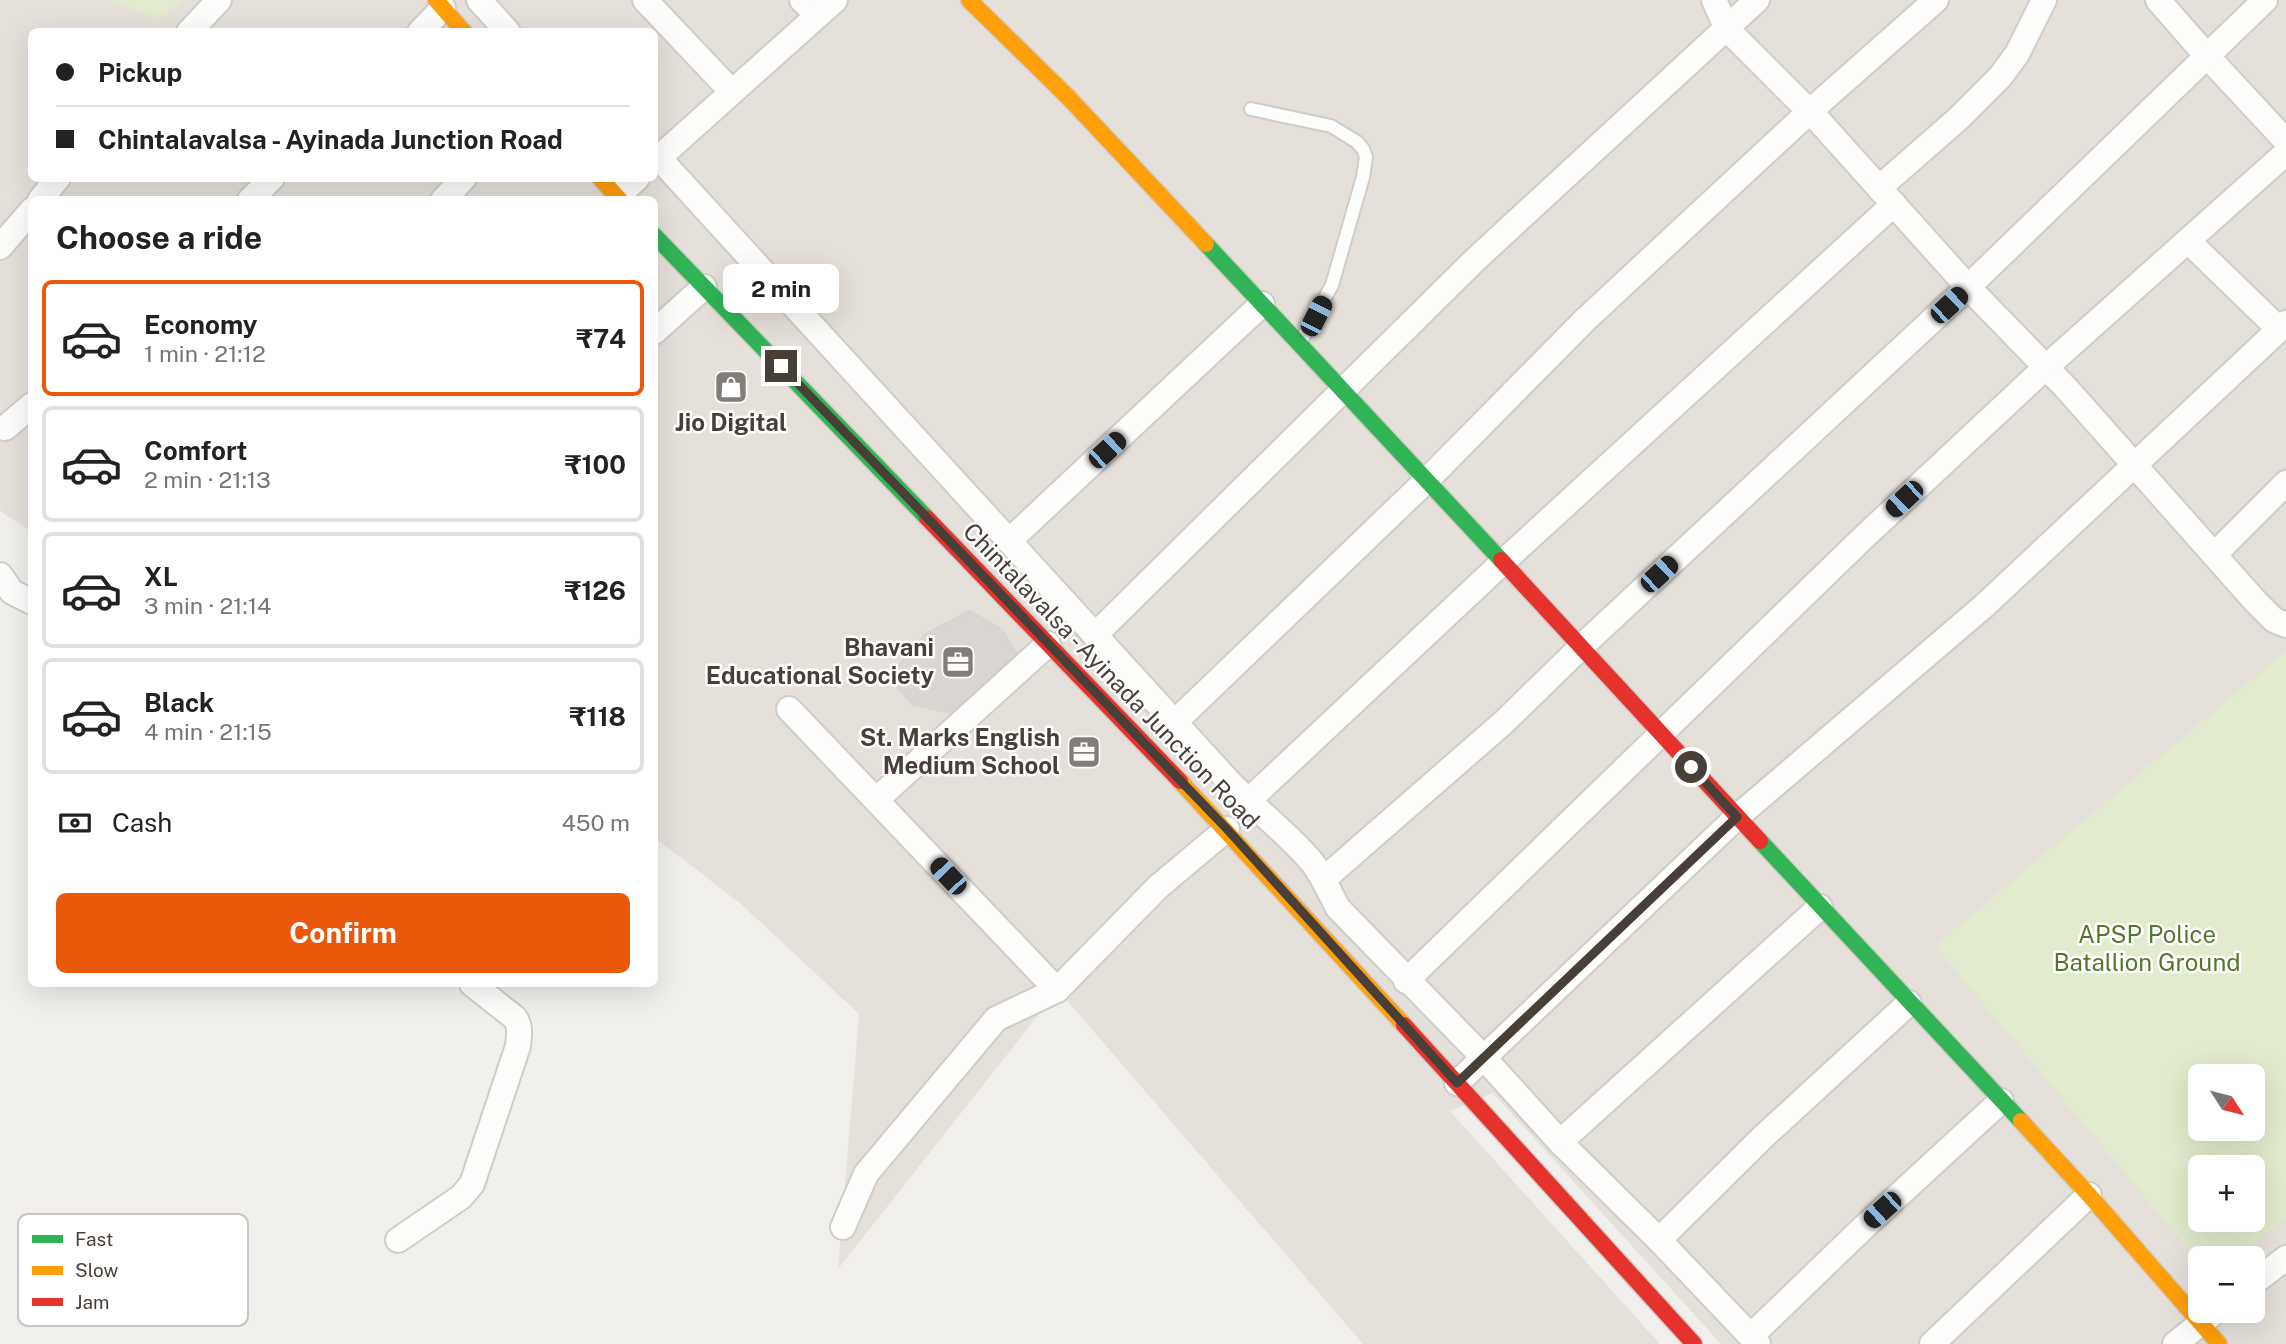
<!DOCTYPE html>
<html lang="en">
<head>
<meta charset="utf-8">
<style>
  body { margin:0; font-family:"Public Sans",sans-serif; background:#f6f6f6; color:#222; height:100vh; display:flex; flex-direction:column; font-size:26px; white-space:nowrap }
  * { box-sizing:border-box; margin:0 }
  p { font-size:23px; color:#767676 }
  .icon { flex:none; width:38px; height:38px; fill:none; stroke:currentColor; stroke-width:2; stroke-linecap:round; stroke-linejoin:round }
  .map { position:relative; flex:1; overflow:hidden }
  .side { position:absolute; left:28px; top:196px; width:630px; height:791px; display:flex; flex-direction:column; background:#fff; border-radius:10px; box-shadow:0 7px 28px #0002 }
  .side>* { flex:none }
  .guide { position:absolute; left:28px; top:28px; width:630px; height:154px; border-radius:10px; box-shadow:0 7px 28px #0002; display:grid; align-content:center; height:154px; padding:0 28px; background:#fff }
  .needle { width:46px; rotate:126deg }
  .buttons { position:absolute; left:2188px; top:1064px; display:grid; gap:14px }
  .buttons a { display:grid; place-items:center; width:77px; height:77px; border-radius:10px; background:#fff; box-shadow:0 7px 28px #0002; font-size:35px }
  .end { position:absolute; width:32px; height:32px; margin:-16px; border:9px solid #473f38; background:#fff; box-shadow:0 0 0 4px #fff }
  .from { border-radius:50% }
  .bubble { position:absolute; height:49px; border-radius:10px; background:#fff; box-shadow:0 7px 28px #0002; font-size:23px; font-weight:700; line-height:49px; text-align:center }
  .car { position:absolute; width:21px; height:42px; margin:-21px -10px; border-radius:9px; box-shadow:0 0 5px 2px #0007; background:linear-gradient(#222 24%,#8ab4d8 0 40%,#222 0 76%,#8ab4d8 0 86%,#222 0) }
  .guide b { display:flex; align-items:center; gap:24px; height:66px; font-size:26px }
  .guide b+b { border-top:2px solid #e0e0e0 }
  .guide i { width:18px; height:18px; background:#222 }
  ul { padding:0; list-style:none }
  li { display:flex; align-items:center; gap:21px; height:116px; margin:0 14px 10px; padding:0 14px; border:4px solid #e0e0e0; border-radius:10px }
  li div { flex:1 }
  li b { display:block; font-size:26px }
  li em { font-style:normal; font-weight:700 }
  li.selected { border-color:#ea580c }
  li>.icon { width:63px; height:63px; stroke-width:1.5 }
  h2 { padding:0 28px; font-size:32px; line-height:84px }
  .pay { display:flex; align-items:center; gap:18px; height:77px; padding:0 28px; font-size:26px }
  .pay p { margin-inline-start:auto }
  .action { display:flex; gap:14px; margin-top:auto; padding:14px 28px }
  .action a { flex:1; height:80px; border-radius:10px; background:#ea580c; color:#fff; font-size:28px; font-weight:700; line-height:80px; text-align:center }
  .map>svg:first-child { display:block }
  .residential { fill:#e5e0d9; fill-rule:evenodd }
  .green { fill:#e2ebcd; fill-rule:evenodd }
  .building { fill:#d9d6d3; stroke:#d9d6d2; stroke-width:2 }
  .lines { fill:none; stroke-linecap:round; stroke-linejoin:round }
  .lane-casing { stroke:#cfcdc9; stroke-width:16 }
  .street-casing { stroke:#cfcdc9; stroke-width:28 }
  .fast-casing { stroke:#d0cbc3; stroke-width:19 }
  .slow-casing { stroke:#d0cbc3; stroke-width:19 }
  .jam-casing { stroke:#d0cbc3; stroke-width:19 }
  .lane { stroke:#fdfdfc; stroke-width:12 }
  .street { stroke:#fdfdfc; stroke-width:24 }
  .fast { stroke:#30b455; stroke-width:16 }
  .slow { stroke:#ff9f0a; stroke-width:16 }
  .jam { stroke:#e5322d; stroke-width:16 }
  .route { stroke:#473f38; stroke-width:9 }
  .labels { text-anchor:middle; stroke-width:5; stroke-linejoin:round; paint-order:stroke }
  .poi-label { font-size:24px; font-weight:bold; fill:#473f38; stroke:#fff; text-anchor:end }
  .street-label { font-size:24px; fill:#473f38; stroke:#fff }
  .park-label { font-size:24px; fill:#52782c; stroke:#fff }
  .key { fill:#fff; stroke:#c8c5c3; stroke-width:2 }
  .key-label { font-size:19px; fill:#473f38 }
</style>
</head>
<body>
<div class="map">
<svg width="2286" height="1344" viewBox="0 0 2286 1344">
  <rect width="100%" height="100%" fill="#f1efec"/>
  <!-- residential -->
  <path class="residential" d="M0,0H2286V1344H1721L1493,1093L1450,1111L1660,1344H1363L1058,990L838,1269L859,1014L741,904L655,838L654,200H32L31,531L0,511ZM32,32H654V178H32ZM2200,1076H2252V1129H2200ZM2200,1167H2252V1220H2200ZM2200,1258H2252V1311H2200Z"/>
  <!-- green -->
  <g class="green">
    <path d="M105,0H182L161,18Z"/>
    <path d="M2286,651V1218L2238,1258H2200V1263L1935,946ZM2200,1076H2252V1129H2200ZM2200,1167H2252V1220H2200Z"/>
  </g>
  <!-- building -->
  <path class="building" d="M970,611L1002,630L1017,654L1013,670L961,715L913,705L889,677L925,634Z"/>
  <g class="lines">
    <defs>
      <path id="lane" d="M1251,109L1331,126L1357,142L1363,149L1366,157L1363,177L1332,285L1302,339"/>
      <g id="street">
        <path d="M479,0L508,32"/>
        <path d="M645,0L732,92"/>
        <path d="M802,0L817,15"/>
        <path d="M1714,0L1727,29L1819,121L1968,287L2067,389L2255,601L2274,620L2286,625"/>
        <path d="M2158,0L2206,55L2286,141"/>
        <path d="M189,32L219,0"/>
        <path d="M420,32L443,8"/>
        <path d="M659,158L1232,785C1258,811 1287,833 1311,861C1323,875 1329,892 1338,908L1484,1058L1560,1142L1659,1240L1758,1344"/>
        <path d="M654,162L835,0"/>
        <path d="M1879,188L1959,118L2000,77L2017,54L2044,0"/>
        <path d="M617,197L637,178"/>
        <path d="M40,200L58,178"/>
        <path d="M250,200L272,178"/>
        <path d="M443,200L464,178"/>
        <path d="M2188,241L2279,329"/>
        <path d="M0,247L32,210"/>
        <path d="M654,332L704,287"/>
        <path d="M5,428L32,405"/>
        <path d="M1009,541L1262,304"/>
        <path d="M2214,555L2286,483"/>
        <path d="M0,575L12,592L32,602"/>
        <path d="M1095,635L1476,259L1757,0"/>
        <path d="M789,709L1057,990"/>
        <path d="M1175,722L1427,480L1585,320L1809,112L1936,0"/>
        <path d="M876,800L1048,644"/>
        <path d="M1248,801L1503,562L1894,204"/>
        <path d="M1324,879L1504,722L1581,647L1968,287L2265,0"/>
        <path d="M1406,981L1864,537L2045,368L2286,153"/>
        <path d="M1457,1083L1737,817L1984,606L2286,323"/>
        <path d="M1560,1142L1820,907"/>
        <path d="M843,1227L866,1174L996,1019L1057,990L1158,887L1227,829"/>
        <path d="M398,1240L461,1197L472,1184L518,1046C519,1035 521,1027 515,1018L472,984"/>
        <path d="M1659,1240L1764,1136L1909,1003"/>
        <path d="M2252,1284L2286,1258"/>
        <path d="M1751,1336L1863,1228L2001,1101"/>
        <path d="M1932,1344L2089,1195"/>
        <path d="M2175,1344L2216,1311"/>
      </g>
      <g id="fast">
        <path d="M654,235L927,518"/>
        <path d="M1206,244L1501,560"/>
        <path d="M1760,841L2021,1121"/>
      </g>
      <g id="slow">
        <path d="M436,0L464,32"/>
        <path d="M969,0L1068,97L1206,244"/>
        <path d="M600,178L620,200"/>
        <path d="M1180,781L1404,1025"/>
        <path d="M2021,1121L2089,1195L2219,1344"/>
      </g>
      <g id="jam">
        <path d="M927,518L1180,781"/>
        <path d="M1501,560L1760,841"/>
        <path d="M1404,1025L1694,1344"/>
      </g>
    </defs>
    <!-- lane casing -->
    <use href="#lane" class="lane-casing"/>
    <!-- street casing -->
    <use href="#street" class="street-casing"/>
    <!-- fast casing -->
    <use href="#fast" class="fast-casing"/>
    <!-- slow casing -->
    <use href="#slow" class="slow-casing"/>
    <!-- jam casing -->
    <use href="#jam" class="jam-casing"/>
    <!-- lane -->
    <use href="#lane" class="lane"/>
    <!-- street -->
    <use href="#street" class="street"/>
    <!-- fast -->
    <use href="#fast" class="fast"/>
    <!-- slow -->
    <use href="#slow" class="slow"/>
    <!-- jam -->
    <use href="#jam" class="jam"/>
  </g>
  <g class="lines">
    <!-- route -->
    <path class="route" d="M781,366L1227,829L1457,1083L1737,817L1691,767"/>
  </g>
  <!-- icons -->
  <defs>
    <symbol id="shop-square" viewBox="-11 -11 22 22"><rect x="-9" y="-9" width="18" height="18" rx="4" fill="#827d77" stroke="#fff"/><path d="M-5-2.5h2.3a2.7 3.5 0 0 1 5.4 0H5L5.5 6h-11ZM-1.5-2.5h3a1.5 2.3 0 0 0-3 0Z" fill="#fff"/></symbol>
    <symbol id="office-square" viewBox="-11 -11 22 22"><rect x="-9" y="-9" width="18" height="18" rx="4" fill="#827d77" stroke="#fff"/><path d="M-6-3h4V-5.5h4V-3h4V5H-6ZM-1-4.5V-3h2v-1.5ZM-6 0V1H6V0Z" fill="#fff"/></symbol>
  </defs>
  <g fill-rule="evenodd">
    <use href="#shop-square" x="712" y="368" width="38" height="38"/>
    <use href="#office-square" x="939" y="643" width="38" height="38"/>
    <use href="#office-square" x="1065" y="733" width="38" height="38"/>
  </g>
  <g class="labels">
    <!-- poi labels -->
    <g class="poi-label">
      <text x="731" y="431" text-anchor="middle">Jio Digital</text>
      <text x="934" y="656">Bhavani<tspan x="934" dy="28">Educational Society</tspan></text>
      <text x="1060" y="746">St. Marks English<tspan x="1060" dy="28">Medium School</tspan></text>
    </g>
    <!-- street labels -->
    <g class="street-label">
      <text transform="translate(1111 676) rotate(46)" y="8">Chintalavalsa - Ayinada Junction Road</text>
    </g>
    <!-- park labels -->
    <g class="park-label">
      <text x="2147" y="943">APSP Police<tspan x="2147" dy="28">Batallion Ground</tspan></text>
    </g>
  </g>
  <!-- legend -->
  <rect x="18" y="1214" width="230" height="112" rx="10" class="key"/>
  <rect x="32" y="1235" width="31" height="8" fill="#30b455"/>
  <rect x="32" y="1266" width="31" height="9" fill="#ff9f0a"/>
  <rect x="32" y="1298" width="31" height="8" fill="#e5322d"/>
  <g class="key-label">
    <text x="75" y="1246">Fast</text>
    <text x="75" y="1277">Slow</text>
    <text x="75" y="1309">Jam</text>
  </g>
</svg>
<div class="buttons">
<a><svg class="needle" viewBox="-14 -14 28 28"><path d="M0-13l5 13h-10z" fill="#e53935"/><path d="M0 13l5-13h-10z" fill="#767676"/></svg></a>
<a>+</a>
<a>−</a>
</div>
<i class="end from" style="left:1691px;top:767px"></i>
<i class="end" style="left:781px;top:366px"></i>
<div class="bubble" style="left:723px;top:264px;width:116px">2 min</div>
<i class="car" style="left:1949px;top:305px;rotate:47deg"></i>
<i class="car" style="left:1316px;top:316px;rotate:27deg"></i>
<i class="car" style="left:1107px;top:450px;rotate:47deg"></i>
<i class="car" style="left:1904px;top:499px;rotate:227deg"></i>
<i class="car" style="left:1659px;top:574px;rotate:47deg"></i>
<i class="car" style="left:948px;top:876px;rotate:317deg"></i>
<i class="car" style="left:1882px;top:1210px;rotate:228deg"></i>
<div class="guide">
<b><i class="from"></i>Pickup</b>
<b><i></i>Chintalavalsa - Ayinada Junction Road</b>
</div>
<section class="side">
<h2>Choose a ride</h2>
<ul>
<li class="selected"><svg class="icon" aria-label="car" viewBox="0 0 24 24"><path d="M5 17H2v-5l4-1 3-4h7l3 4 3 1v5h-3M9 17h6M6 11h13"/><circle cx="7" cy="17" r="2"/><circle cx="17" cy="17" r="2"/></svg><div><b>Economy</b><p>1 min · 21:12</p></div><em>₹74</em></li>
<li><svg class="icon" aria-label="car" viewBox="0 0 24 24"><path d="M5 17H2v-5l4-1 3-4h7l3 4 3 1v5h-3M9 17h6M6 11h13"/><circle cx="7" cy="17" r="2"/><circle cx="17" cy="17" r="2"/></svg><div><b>Comfort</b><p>2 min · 21:13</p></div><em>₹100</em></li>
<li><svg class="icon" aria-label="car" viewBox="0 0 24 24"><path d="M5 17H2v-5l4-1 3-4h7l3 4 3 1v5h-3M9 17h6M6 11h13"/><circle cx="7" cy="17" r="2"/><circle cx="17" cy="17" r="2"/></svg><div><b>XL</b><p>3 min · 21:14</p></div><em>₹126</em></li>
<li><svg class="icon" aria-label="car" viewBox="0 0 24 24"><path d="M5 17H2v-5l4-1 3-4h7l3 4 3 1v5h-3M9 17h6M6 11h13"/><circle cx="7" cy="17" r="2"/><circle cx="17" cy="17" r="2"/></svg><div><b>Black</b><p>4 min · 21:15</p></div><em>₹118</em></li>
</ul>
<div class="pay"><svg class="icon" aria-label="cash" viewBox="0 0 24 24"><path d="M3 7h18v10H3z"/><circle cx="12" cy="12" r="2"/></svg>Cash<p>450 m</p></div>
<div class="action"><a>Confirm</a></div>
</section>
</div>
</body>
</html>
